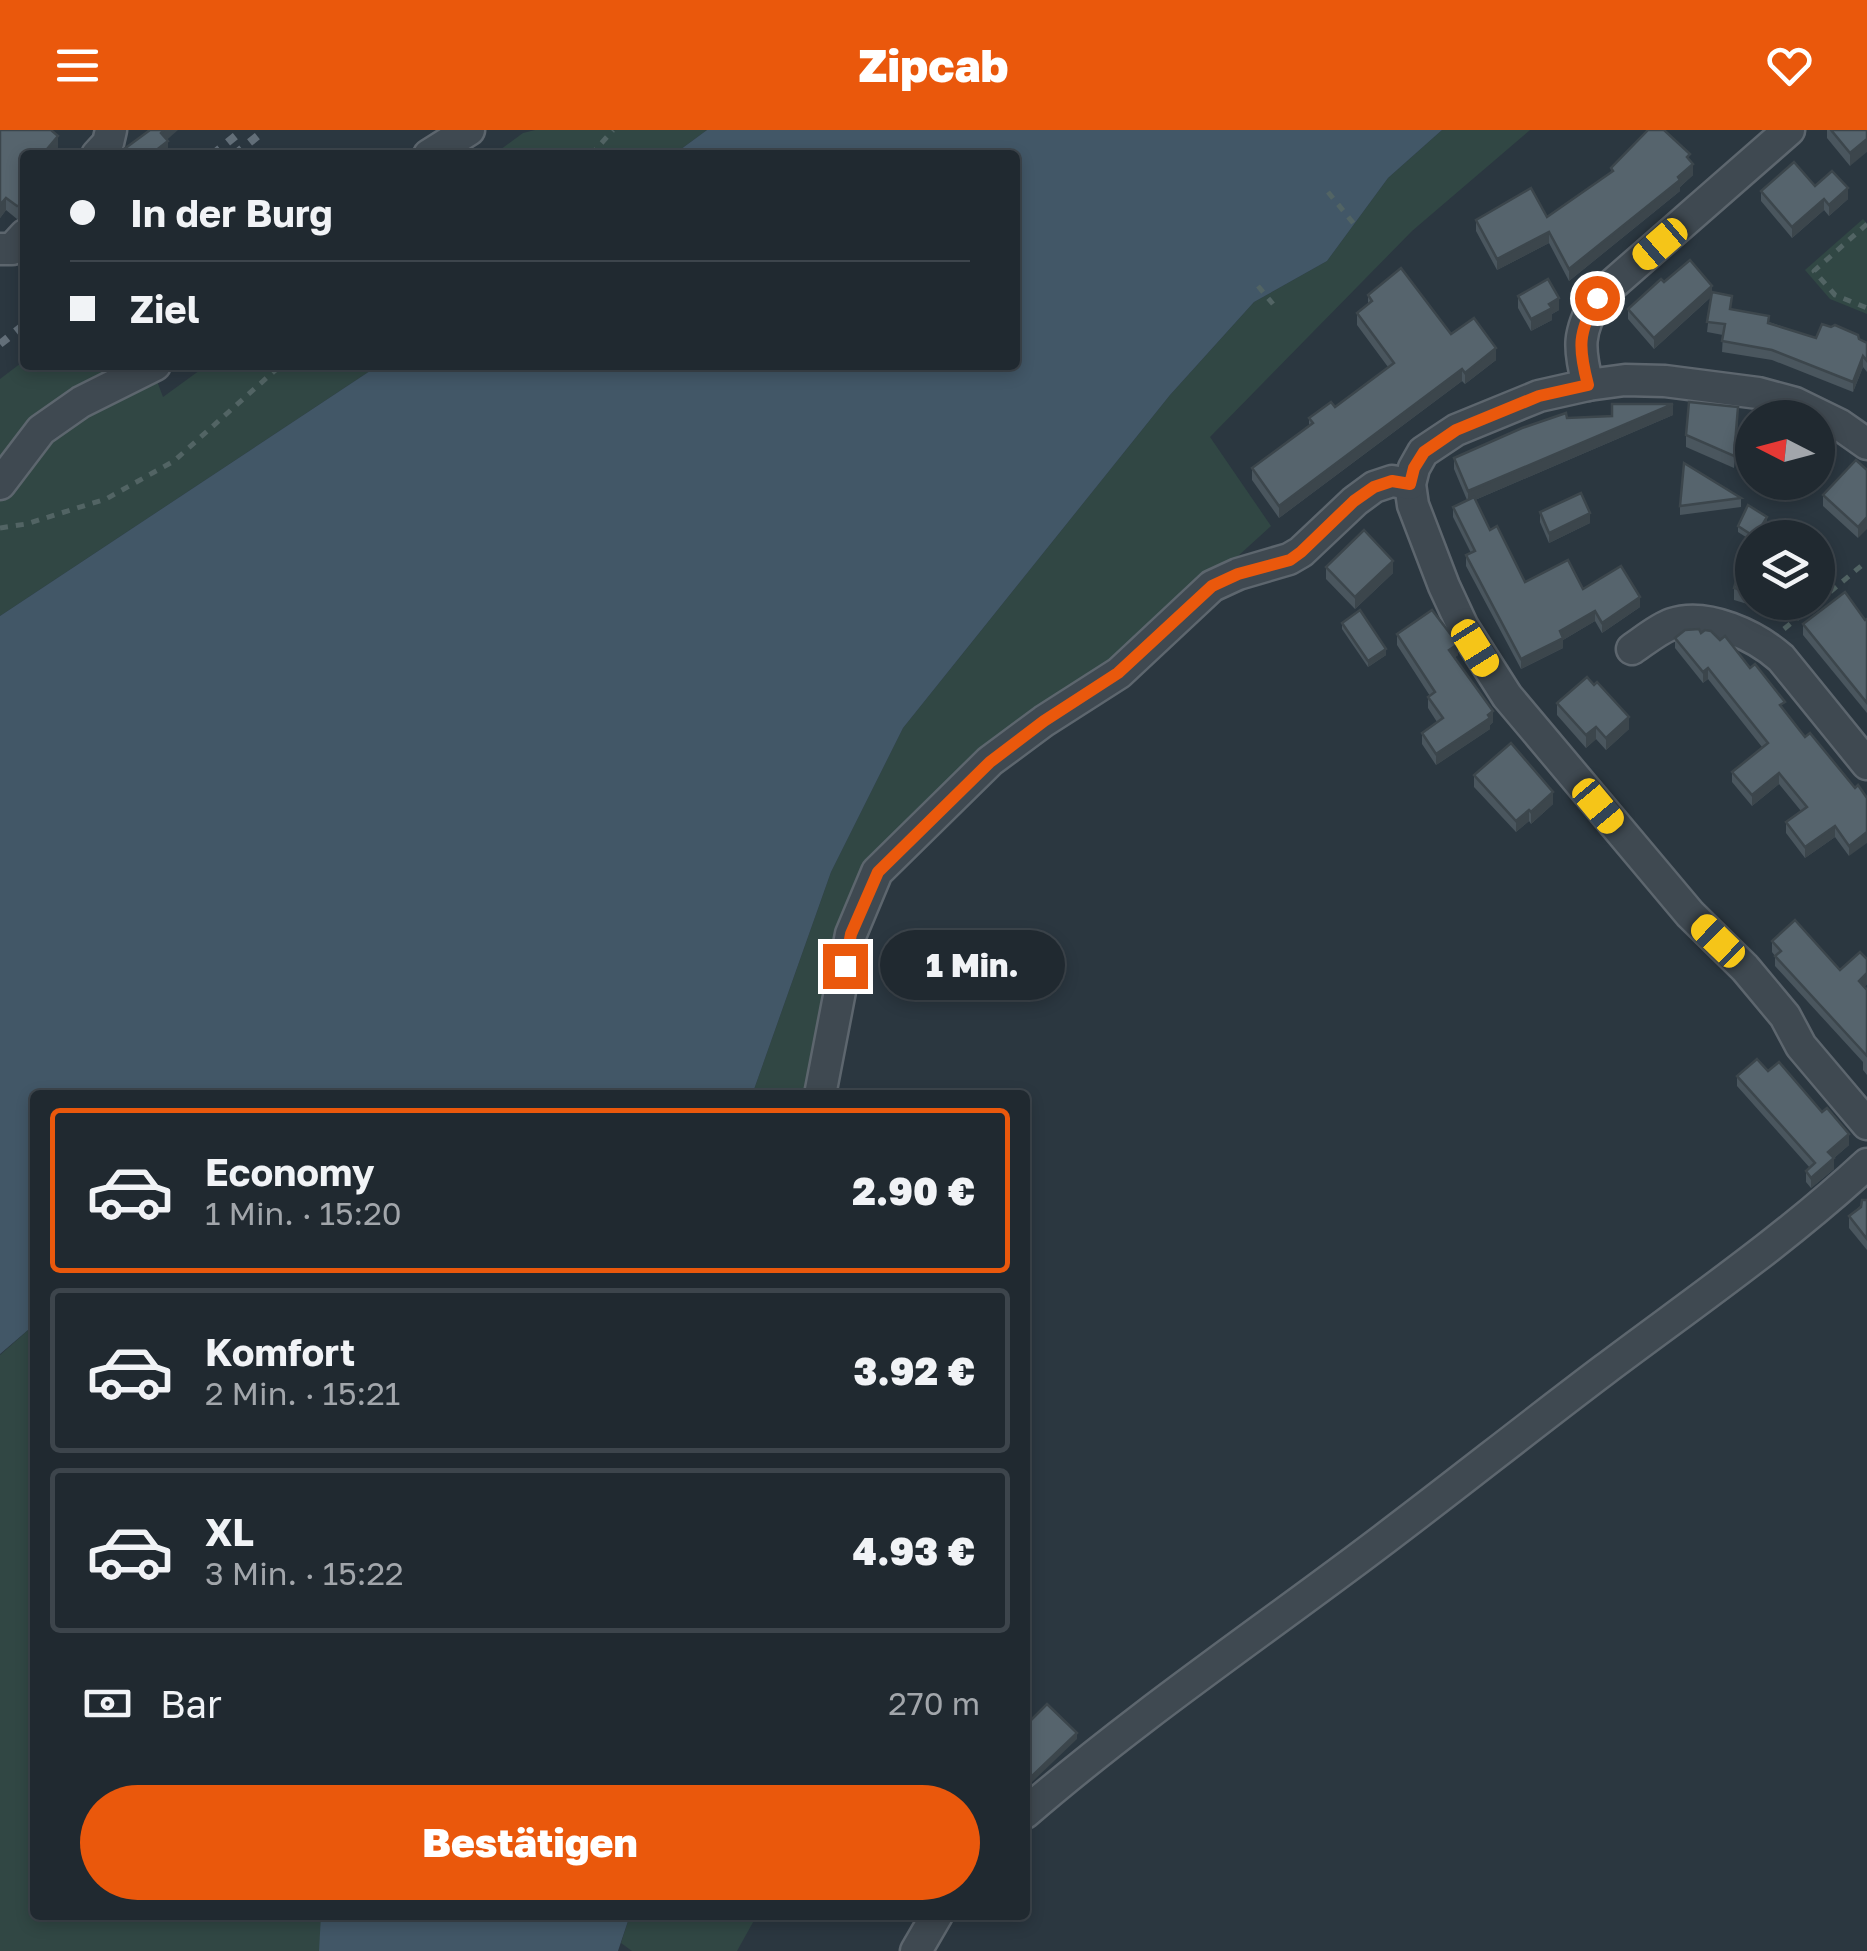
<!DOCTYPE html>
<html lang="de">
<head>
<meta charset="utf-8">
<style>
  body { margin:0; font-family:"Golos Text",sans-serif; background:#283138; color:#f1f3f6; height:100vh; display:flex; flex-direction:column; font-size:38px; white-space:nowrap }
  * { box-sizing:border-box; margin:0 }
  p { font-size:32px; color:#a2a6ab }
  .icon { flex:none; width:55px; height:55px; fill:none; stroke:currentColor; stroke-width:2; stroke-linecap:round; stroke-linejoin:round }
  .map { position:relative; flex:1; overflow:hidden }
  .sheet { position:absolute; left:30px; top:960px; width:1000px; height:830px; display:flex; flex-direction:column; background:#202930; border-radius:10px; box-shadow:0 5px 15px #0003,0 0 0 2px #3d454c }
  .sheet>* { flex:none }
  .guide { position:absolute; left:20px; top:20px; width:1000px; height:220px; border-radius:10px; box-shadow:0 5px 15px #0003,0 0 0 2px #3d454c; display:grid; align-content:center; height:220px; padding:0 50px; background:#202930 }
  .needle { width:65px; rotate:276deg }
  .controls { position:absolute; left:1735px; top:270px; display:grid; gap:20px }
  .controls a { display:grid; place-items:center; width:100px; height:100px; border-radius:50%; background:#202930; box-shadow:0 5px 15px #0003,0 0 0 2px #3d454c; font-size:50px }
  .end { position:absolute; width:45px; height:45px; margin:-22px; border:12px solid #ea580c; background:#fff; box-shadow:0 0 0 5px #fff }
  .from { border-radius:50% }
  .bubble { position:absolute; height:70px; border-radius:35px; background:#202930; box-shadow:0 5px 15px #0003,0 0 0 2px #3d454c; font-size:32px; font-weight:800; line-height:70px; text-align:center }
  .car { position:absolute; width:30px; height:60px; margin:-30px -15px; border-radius:12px; box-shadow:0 0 8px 2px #0007; background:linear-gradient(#f5c518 24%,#345 0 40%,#f5c518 0 76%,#345 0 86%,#f5c518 0) }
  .guide b { display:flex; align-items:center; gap:35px; height:95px; font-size:38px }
  .guide b+b { border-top:2px solid #3d454c }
  .guide i { width:25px; height:25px; background:#f1f3f6 }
  ul { padding:18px 0 0; list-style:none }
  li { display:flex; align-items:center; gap:30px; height:165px; margin:0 20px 15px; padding:0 30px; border:5px solid #3d454c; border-radius:10px }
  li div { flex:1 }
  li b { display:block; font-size:38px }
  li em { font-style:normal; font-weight:800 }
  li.active { border-color:#ea580c }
  li>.icon { width:90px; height:90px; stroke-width:1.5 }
  .pay { display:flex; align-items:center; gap:25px; height:110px; padding:0 50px; font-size:38px }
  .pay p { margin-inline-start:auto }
  .cta { display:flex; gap:20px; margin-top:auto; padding:20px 50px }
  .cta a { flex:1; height:115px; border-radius:60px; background:#ea580c; color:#fff; font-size:40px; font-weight:800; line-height:115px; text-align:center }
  header { display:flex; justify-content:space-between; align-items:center; height:130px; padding:0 50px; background:#ea580c; color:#fff; font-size:45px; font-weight:800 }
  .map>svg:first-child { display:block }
  .green { fill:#314744 }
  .water { fill:#425767 }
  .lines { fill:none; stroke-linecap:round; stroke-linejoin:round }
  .minor-casing { stroke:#5d666e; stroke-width:35 }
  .path { stroke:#526464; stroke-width:5; stroke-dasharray:8 8; stroke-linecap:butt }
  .minor { stroke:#3f4951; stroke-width:30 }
  .rail { stroke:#636f79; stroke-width:8; stroke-dasharray:10 10; stroke-linecap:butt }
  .wall { fill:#4a565e }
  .shaded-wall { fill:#3c464c }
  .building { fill:#56646d; stroke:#3c464c; stroke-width:2.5 }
  .route { stroke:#ea580c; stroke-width:12 }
</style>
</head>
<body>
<header><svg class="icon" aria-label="menu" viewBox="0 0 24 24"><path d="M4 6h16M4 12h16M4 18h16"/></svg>Zipcab<svg class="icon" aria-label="heart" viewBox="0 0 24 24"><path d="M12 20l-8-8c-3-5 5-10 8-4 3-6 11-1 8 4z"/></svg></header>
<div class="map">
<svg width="1867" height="1821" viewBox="0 0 1867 1821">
  <rect width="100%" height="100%" fill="#2b3740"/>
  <!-- green -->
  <g class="green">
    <path d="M535,0H707L673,25H493L523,3Z"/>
    <path d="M1442,0H1530L1412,101L1210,307L1271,396L1137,518L923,682L919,678L873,736L810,965H752L831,742L903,598L1170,265L1254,172L1327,131L1388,48Z"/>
    <path d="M1863,89L1867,93V184L1830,169L1805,140Z"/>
    <path d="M25,230V235H151L163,267L207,235H379L0,486V249Z"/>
    <path d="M35,1194V1785H339L335,1821H0V1225Z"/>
    <path d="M630,1785H757L737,1821H632L621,1813Z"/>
  </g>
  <!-- water -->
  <g class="water">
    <path d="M707,0H1442L1388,48L1327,131L1254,172L1170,265L903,598L831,742L752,965H35V1194L0,1224V486L379,235H1015V25H673Z"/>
    <path d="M321,1785H630L618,1821H319Z"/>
  </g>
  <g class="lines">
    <defs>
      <g id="minor">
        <path d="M97,25L108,13L111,0"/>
        <path d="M429,25L469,0"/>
        <path d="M0,119H12L25,105"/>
        <path d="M1588,255C1578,217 1578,203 1597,168L1789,0"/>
        <path d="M1867,314L1840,295L1795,273L1758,263L1665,251L1625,250L1588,255L1539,266L1456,300L1423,322L1414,338L1410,354L1413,375L1444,456L1463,497L1507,566L1690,784L1745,838L1785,886L1801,916L1867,994"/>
        <path d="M0,354L41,300L81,272L155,235"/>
        <path d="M1632,519C1644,511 1658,499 1672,494C1707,482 1756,506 1781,528L1867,634"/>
        <path d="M820,965L851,804L877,742L990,631L1044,591L1119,543L1212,456L1238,444L1289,429L1301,422L1355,371L1374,357L1392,351L1410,354"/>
        <path d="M1025,1683C1128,1594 1241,1516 1351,1434C1436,1371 1519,1304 1604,1240C1693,1173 1785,1110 1867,1034"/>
        <path d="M916,1821L937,1785"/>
      </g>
    </defs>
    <!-- minor casing -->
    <use href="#minor" class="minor-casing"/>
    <!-- path -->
    <g class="path">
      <path d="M591,25L613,0"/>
      <path d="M1328,62L1354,94"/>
      <path d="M1867,94L1814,141L1835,165L1867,178"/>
      <path d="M1258,156L1273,174"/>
      <path d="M0,398L26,394L106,369L174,331L281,235"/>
      <path d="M1818,472L1867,431"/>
      <path d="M1784,499L1817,472"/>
    </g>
    <!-- minor -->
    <use href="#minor" class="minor"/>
    <!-- rail -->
    <g class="rail">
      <path d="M212,25L243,0"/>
      <path d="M234,25L265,0"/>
      <path d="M0,214L25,194"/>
    </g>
  </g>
  <!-- wall -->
  <g class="wall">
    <path d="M0,0L58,19L25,25V87L17,89L6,80L0,88Z"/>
    <path d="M1827,0H1867L1850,36L1827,8Z"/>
    <path d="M1690,30L1693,45L1680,57V61L1569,151L1549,113L1497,140L1476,101V90L1547,87L1611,42V38Z"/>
    <path d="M1815,56L1848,69L1829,86L1824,80L1792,108L1761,71V61Z"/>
    <path d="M1664,152L1712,162L1731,179L1816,208L1859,209L1867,213V242L1863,237L1853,262L1772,230L1722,222L1723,205L1707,202L1711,167L1654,219L1628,189V179Z"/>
    <path d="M1368,165L1451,204L1496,230L1465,254L1462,251L1279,388L1252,350V338L1309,295V288L1335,277L1388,237L1357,195V183L1368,174Z"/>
    <path d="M1518,166L1559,180L1552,184V190L1531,201L1518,178Z"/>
    <path d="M1673,285L1475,370L1490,400L1525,452L1583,459L1640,477L1602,503L1595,491L1563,510V518L1521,539L1466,436V425L1471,423L1453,387V377L1467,370L1454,339V328L1567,288Z"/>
    <path d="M1738,289L1734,338L1686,317V305Z"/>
    <path d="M1867,340L1858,408L1823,376V365Z"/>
    <path d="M1766,352H1796L1790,364Z"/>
    <path d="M1796,352H1809L1805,361Z"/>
    <path d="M1741,368V377L1680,385V376Z"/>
    <path d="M1540,382L1590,393L1549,413L1540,392Z"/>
    <path d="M1767,393L1758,408H1752V411L1738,402V396Z"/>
    <path d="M1752,414V472H1792L1788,486L1734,470V458Z"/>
    <path d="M1326,437L1393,443L1355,479L1326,449Z"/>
    <path d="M1867,489V583L1803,505V494Z"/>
    <path d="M1342,493L1386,525L1368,537L1342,499Z"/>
    <path d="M1397,504L1458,525L1454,528L1493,592L1490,595V599L1436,635L1422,614V603L1437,592L1428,578V567L1430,566L1397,515Z"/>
    <path d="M1675,508L1785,581L1805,607L1855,658L1849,726L1835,707L1805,728L1786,703V692L1801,681L1779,654L1752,676L1732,652V642L1762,617L1708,549L1703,553L1675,518Z"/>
    <path d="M1557,573L1629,599L1606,620L1596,609L1586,618L1557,585Z"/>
    <path d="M1474,645L1553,674L1531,694L1529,691L1516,702L1474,657Z"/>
    <path d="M1772,811L1840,840L1867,829V854L1864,857L1867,860V945L1863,940V932L1775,836V826L1772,822Z"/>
    <path d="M1768,941L1849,1015L1834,1028V1039L1811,1058L1806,1052V1041L1810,1038L1737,956V946Z"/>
    <path d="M1867,1070V1120L1849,1098V1086Z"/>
  </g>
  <!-- shaded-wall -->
  <g class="shaded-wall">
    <path d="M164,0H178L161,15V3Z"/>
    <path d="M58,6V19L53,25H42Z"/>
    <path d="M1867,9V22L1850,36V23Z"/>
    <path d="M168,11V23L166,25H150Z"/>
    <path d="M1693,34V45L1680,57V61L1569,151V139Z"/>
    <path d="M1848,58V69L1829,86V75Z"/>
    <path d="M6,68V80L0,88V75Z"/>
    <path d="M1824,69V80L1792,108V97Z"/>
    <path d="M1549,102V113L1497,140V129Z"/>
    <path d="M1712,156V166L1654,219V208Z"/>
    <path d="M1559,168V180L1552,184V190L1531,201V189L1549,174Z"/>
    <path d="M1496,218V230L1465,254V243Z"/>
    <path d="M1863,226V237L1853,262V252Z"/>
    <path d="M1462,239V251L1279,388V376Z"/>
    <path d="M1673,274V285L1468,373V361Z"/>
    <path d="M1823,310V322L1818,334V322Z"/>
    <path d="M1590,383V393L1549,413V403Z"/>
    <path d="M1767,387V393L1758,408H1755Z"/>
    <path d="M1867,387V399L1858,408V397Z"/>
    <path d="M1393,431V443L1355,479V467Z"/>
    <path d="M1640,467V477L1602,503V493Z"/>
    <path d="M1595,481V491L1563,510V518L1521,539V529L1560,501Z"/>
    <path d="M1458,514V525L1449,532V520Z"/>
    <path d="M1386,519V525L1368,537V531Z"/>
    <path d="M1708,538V549L1703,553V542Z"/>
    <path d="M1493,581V592L1490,595V599L1436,635V624Z"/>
    <path d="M1629,587V599L1606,620V608Z"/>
    <path d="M1596,597V609L1586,618V605Z"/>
    <path d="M1779,643V654L1752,676V665Z"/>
    <path d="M1553,662V674L1531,694V682Z"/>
    <path d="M1529,680V691L1516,702V691Z"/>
    <path d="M1835,696V707L1805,728V717Z"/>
    <path d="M1867,702V713L1849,726V716Z"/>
    <path d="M1867,843V854L1859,861V851Z"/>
    <path d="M1849,1004V1015L1834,1028V1039L1811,1058V1048L1828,1022Z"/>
    <path d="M1077,1603V1609L1030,1654V1648Z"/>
  </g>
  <!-- building -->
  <g class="building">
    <path d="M0,0H51L58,6L42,25H25V75L17,76L6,68L0,75Z"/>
    <path d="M150,0H164L161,3L168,11L150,25H116Z"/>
    <path d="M1648,0H1664L1690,24L1687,27L1693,34L1678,47L1680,50L1569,139L1549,102L1497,129L1476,90L1531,58L1547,87L1613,41L1611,38Z"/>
    <path d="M1831,0H1867V9L1850,23Z"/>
    <path d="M1794,32L1815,56L1832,41L1848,58L1829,75L1824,69L1792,97L1761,61Z"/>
    <path d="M1690,130L1712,156L1654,208L1628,179L1661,149L1664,152Z"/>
    <path d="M1401,138L1451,204L1474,188L1496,218L1465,243L1462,239L1279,376L1252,338L1313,293L1309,288L1331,272L1335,277L1394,233L1357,183L1372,171L1368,165Z"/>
    <path d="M1548,149L1559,168L1549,174L1552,178L1531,189L1518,166Z"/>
    <path d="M1712,162L1732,166L1730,179L1769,186L1768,193L1816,208L1822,194L1831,197L1835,195L1858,205L1859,209L1867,213V231L1863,226L1853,252L1772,220L1722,211L1725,194L1707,192Z"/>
    <path d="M1689,272L1738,277L1734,326L1686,305Z"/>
    <path d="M1612,274H1673L1468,361L1454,328L1522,298L1566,283L1567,288L1612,286Z"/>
    <path d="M1818,307L1823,310L1818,322Z"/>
    <path d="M1856,330L1867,340V387L1858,397L1823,365Z"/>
    <path d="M1684,333L1741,368L1680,376Z"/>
    <path d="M1581,363L1590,383L1549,403L1540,382Z"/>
    <path d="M1474,367L1490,400L1497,396L1525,452L1568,430L1583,459L1621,436L1640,467L1602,493L1595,481L1560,501L1563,508L1521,529L1466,425L1475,421L1453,377Z"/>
    <path d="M1748,375L1767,387L1755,407L1738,396Z"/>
    <path d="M1793,395L1789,408H1782Z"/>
    <path d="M1364,400L1393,431L1355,467L1326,437Z"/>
    <path d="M1748,412L1752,414V463L1734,458Z"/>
    <path d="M1845,462L1865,490L1867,489V573L1803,494Z"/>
    <path d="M1360,480L1386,519L1368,531L1342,493Z"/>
    <path d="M1432,480L1458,514L1449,520L1493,581L1488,585L1490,588L1436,624L1422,603L1443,588L1428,567L1435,562L1397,504Z"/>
    <path d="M1699,499L1701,503L1705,500L1711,501L1720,510L1725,506L1750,538L1755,534L1785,572L1780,575L1805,607L1810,603L1855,658L1858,655L1867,668V702L1849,716L1835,696L1805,717L1786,692L1807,677L1779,643L1752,665L1732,642L1768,613L1708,538L1703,542L1675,508L1685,500Z"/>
    <path d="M1587,547L1594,555L1597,552L1629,587L1606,608L1596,597L1586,605L1557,573Z"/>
    <path d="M1511,613L1553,662L1531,682L1529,680L1516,691L1474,645Z"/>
    <path d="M1795,790L1840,840L1860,822L1867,829V843L1859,851L1867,860V926L1775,826L1781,821L1772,811Z"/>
    <path d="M1757,929L1768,941L1779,932L1822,982L1827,978L1849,1004L1828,1022L1834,1028L1811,1048L1806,1041L1815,1033L1737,946Z"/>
    <path d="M1862,1070H1867V1109L1849,1086L1861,1077Z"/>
    <path d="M1047,1574L1077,1603L1030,1648L1025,1643V1596Z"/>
  </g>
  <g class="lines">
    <!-- route -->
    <path class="route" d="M845,836L851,804L878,742L990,632L1044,591L1118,543L1212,456L1238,444L1290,430L1301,422L1354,371L1374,357L1392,351L1410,354L1414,338L1424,322L1456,300L1539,266L1588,255C1578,217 1578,203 1597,168"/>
  </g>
</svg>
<div class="controls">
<a><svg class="needle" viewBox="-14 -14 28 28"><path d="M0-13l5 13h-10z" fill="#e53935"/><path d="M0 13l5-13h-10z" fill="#a2a6ab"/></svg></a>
<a><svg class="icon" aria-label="layers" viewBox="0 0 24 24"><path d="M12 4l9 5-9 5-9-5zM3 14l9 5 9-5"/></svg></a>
</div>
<i class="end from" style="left:1597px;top:168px"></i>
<i class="end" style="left:845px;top:836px"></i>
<div class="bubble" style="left:880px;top:800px;width:185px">1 Min.</div>
<i class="car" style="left:1660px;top:114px;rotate:229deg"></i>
<i class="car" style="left:1475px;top:518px;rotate:148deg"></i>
<i class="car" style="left:1598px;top:676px;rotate:140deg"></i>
<i class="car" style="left:1718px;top:811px;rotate:314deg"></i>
<div class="guide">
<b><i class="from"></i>In der Burg</b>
<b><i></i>Ziel</b>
</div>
<section class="sheet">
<ul>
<li class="active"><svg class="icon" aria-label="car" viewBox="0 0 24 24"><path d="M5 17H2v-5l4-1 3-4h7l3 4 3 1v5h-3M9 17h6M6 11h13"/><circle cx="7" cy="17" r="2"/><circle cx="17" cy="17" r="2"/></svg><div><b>Economy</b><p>1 Min. · 15:20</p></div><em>2.90 €</em></li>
<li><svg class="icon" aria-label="car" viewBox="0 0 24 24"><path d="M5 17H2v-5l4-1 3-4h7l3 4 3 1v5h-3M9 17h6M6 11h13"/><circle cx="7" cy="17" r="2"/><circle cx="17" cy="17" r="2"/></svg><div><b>Komfort</b><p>2 Min. · 15:21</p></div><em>3.92 €</em></li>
<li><svg class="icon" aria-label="car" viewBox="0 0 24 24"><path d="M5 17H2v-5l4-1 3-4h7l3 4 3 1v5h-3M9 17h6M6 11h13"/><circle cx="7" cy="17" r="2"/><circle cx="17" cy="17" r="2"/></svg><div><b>XL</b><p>3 Min. · 15:22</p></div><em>4.93 €</em></li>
</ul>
<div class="pay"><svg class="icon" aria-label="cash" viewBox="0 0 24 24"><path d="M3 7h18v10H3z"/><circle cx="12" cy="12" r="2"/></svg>Bar<p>270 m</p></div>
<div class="cta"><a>Bestätigen</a></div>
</section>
</div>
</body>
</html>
